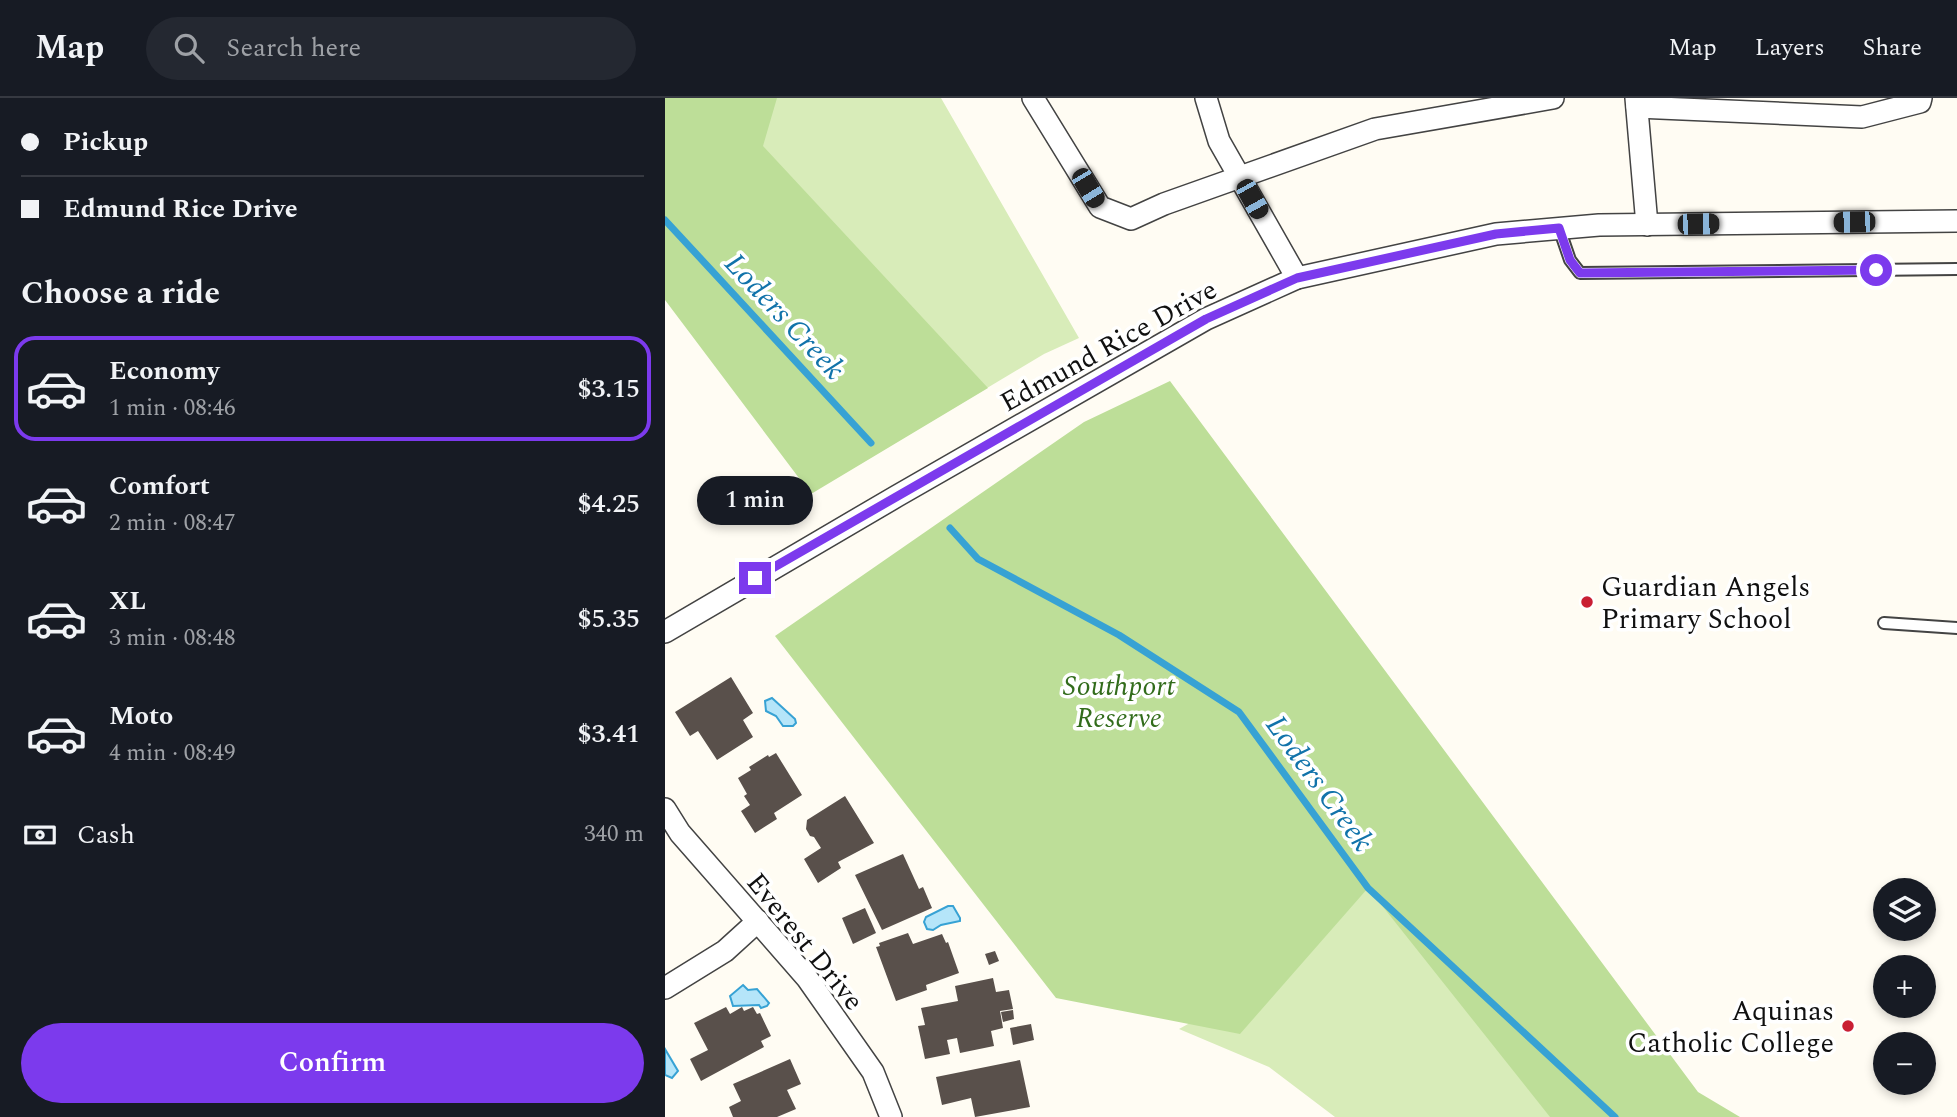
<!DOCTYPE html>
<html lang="en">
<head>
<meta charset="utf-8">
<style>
  body { margin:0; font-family:Spectral,serif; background:#242831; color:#f1f3f6; height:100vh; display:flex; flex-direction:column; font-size:26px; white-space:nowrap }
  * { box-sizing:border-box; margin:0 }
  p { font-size:23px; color:#9ea1a6 }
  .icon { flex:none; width:38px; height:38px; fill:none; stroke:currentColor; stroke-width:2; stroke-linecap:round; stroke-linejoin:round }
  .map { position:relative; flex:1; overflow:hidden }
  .sheet { display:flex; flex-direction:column; background:#171b24; width:665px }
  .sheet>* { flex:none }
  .banner { display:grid; align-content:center; height:154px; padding:0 21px; background:#171b24 }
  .fabs { position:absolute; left:1208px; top:780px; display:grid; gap:14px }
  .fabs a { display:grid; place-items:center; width:63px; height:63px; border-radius:50%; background:#171b24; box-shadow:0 4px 10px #0003; font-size:35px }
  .end { position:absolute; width:32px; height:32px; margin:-16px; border:9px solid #7c3aed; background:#fff; box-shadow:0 0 0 4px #fff }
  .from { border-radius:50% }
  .bubble { position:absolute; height:49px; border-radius:24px; background:#171b24; box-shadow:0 4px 10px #0003; font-size:23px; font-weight:600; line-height:49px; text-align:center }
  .car { position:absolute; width:21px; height:42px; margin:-21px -10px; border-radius:9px; box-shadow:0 0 5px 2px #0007; background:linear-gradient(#222 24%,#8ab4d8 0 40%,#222 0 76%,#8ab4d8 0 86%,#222 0) }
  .banner b { display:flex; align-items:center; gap:24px; height:66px; font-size:26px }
  .banner b+b { border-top:2px solid #363941 }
  .banner i { width:18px; height:18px; background:#f1f3f6 }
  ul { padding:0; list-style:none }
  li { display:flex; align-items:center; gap:21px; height:105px; margin:0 14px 10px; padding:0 7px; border:4px solid transparent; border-radius:21px }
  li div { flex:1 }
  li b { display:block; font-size:26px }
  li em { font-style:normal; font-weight:600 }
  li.on { border-color:#7c3aed }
  li>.icon { width:63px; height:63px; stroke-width:1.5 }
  h2 { padding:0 21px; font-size:32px; line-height:84px }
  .pay { display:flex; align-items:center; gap:18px; height:77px; padding:0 21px; font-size:26px }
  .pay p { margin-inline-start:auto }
  .button { display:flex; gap:14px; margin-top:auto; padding:14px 21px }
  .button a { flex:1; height:80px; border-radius:42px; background:#7c3aed; color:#fff; font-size:28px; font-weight:600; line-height:80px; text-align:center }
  header { display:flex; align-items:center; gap:42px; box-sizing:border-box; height:98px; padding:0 35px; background:#171b24; border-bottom:2px solid #363941 }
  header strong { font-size:33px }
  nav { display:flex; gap:38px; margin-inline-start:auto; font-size:24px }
  .search { width:490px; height:63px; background:#242831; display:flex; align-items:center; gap:18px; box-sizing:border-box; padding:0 24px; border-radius:38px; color:#9ea1a6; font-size:26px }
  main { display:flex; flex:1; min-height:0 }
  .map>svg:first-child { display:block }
  .green { fill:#d8ecb9 }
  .forest { fill:#bdde98 }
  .water { fill:#b5e5f9; stroke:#37a2d4; stroke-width:2 }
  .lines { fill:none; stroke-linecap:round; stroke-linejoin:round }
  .stream { stroke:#37a2d4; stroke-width:7 }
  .building { fill:#59504b }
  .service-casing { stroke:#434343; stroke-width:14 }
  .minor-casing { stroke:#434343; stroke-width:24 }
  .service { stroke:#fff; stroke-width:10 }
  .minor { stroke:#fff; stroke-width:21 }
  .route { stroke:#7c3aed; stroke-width:9 }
  .poi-dot { fill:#c91f34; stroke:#fff; stroke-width:2.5 }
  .labels { text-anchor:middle; stroke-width:7; stroke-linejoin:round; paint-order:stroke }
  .street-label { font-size:28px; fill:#101010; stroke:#fff }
  .poi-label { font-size:28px; fill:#101010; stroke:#fff; text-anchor:start }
  .park-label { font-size:28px; font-style:italic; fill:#326c1b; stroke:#fff }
  .water-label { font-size:30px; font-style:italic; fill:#1173aa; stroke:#fff }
</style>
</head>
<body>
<header>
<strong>Map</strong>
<div class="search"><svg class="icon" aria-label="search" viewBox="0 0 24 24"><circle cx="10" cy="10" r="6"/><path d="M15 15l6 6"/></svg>Search here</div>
<nav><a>Map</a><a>Layers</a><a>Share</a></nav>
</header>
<main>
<section class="sheet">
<div class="banner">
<b><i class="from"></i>Pickup</b>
<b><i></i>Edmund Rice Drive</b>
</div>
<h2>Choose a ride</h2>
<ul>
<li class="on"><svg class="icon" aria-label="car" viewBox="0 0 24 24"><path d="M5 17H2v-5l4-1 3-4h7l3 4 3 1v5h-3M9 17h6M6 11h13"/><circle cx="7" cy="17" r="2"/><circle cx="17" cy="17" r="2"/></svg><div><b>Economy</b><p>1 min · 08:46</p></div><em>$3.15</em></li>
<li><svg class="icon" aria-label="car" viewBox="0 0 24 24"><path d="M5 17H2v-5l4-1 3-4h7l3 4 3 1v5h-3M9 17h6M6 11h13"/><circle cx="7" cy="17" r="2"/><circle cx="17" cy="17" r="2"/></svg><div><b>Comfort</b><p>2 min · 08:47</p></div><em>$4.25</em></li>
<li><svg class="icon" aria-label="car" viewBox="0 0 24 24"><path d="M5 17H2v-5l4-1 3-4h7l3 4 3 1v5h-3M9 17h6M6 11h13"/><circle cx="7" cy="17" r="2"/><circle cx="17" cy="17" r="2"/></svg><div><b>XL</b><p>3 min · 08:48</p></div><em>$5.35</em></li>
<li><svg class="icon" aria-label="car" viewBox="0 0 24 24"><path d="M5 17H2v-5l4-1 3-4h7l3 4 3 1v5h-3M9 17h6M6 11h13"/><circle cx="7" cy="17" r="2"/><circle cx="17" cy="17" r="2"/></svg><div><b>Moto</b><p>4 min · 08:49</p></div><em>$3.41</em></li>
</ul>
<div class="pay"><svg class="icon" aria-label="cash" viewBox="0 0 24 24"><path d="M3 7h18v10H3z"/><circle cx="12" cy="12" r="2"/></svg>Cash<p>340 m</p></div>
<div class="button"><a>Confirm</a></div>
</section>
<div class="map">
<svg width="1292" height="1019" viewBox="0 0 1292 1019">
  <rect width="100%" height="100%" fill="#fffcf3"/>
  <!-- green -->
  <g class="green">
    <path d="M0,0H276L414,240L379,256L170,381L0,137Z"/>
    <path d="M680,741L891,1019H670L604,969L514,931L594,887Z"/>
  </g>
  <!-- forest -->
  <g class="forest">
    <path d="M0,0H112L98,48L323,290L146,396L0,202Z"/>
    <path d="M505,283L1033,994L1075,1019H885L703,790L575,936L391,900L110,538L419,324Z"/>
  </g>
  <!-- water -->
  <g class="water">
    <path d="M107,600L130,621L131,625L128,628H118L111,618L101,613L100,603Z"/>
    <path d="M283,808H288L295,820V823L276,827L268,832L262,831L259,824L261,819Z"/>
    <path d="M78,887L83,892L92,891L104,905L102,908L96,910L94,907L68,908L65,898Z"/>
    <path d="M0,951L13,973L7,980L0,977Z"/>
  </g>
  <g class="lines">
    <!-- stream -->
    <g class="stream">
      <path d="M0,122L206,345"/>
      <path d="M285,430L313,461L454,537L574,614L703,790L950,1019"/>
    </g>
  </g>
  <!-- building -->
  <g class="building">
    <path d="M66,579L88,615L78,622L88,639L52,662L33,633L25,638L10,614Z"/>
    <path d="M111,655L137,697L109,715L112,721L90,735L76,713L85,707L79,698L82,696L73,680L86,672L84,669L103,657L104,659Z"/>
    <path d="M180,698L209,745L173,764L176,770L153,785L139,761L156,750L149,739L145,738L141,731L142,722Z"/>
    <path d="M238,756L254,791L258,789L267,810L217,832L190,777Z"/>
    <path d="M200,810L211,835L188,846L177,820Z"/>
    <path d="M243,835L248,846L277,836L281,845L283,844L294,875L261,887L262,892L231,903L211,849L215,848L214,845Z"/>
    <path d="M330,853L334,863L324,867L320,856Z"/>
    <path d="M328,880L331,894L344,892L348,911L335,913L338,930L326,933L329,948L295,955L292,940L282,942L285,956L260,961L253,928L260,927L256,910L293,903L290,888Z"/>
    <path d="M61,909L65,916L77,909L79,913L88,909L92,916L95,915L106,938L96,943L99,949L36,983L25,961L43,952L29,925Z"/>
    <path d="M348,912L349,921L338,924L336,914Z"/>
    <path d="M366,926L369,942L348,947L345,930Z"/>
    <path d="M125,961L136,986L122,992L131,1011L112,1019H68L64,1009L76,1003L68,986Z"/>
    <path d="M355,962L365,1009L310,1019L306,1000L277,1007L271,979Z"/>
  </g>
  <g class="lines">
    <defs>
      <g id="service">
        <path d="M894,130L905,162L915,175L1292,171"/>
        <path d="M1219,525L1292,530"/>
      </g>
      <g id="minor">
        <path d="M368,0L435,109L466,121L499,106L710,31L888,0"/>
        <path d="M541,0L554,43L632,180"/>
        <path d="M971,0L982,127"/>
        <path d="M972,9L1197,19L1255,4L1256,0"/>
        <path d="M0,534L232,398L541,221L632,180L831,136L934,127L1292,123"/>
        <path d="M0,711L15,735L142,880L208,974L226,1019"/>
        <path d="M0,890L60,853L93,823"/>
      </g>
    </defs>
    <!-- service casing -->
    <use href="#service" class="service-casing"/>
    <!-- minor casing -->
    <use href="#minor" class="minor-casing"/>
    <!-- service -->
    <use href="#service" class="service"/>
    <!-- minor -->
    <use href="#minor" class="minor"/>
  </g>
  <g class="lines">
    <!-- route -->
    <path class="route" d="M90,480L541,221L632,180L831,136L894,130L905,162L915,175L1211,172"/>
  </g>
  <!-- markers -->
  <g class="poi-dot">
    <circle cx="922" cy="504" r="7"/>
    <circle cx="1183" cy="928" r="7"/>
  </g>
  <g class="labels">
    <!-- street labels -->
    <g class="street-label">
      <text transform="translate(443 247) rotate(-29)" y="10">Edmund Rice Drive</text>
      <text transform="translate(141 843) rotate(51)" y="10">Everest Drive</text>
    </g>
    <!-- poi labels -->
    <g class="poi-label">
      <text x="936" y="498">Guardian Angels<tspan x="936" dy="32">Primary School</tspan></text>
      <text x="1169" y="922" text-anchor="end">Aquinas<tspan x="1169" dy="32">Catholic College</tspan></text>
    </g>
    <!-- park labels -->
    <g class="park-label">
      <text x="454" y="597">Southport<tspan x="454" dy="32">Reserve</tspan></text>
    </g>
    <!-- water labels -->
    <g class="water-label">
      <text transform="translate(120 218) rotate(47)" y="10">Loders Creek</text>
      <text transform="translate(655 685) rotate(54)" y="10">Loders Creek</text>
    </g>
  </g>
</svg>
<div class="fabs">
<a><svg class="icon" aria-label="layers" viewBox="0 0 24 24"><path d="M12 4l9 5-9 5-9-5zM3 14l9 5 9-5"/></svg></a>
<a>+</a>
<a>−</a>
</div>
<i class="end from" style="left:1211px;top:172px"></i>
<i class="end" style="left:90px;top:480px"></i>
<div class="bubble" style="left:32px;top:378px;width:116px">1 min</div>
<i class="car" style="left:423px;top:90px;rotate:149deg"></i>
<i class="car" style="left:587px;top:101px;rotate:151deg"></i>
<i class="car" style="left:1189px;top:124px;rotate:269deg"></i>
<i class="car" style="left:1033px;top:126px;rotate:89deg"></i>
</div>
</main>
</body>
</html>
